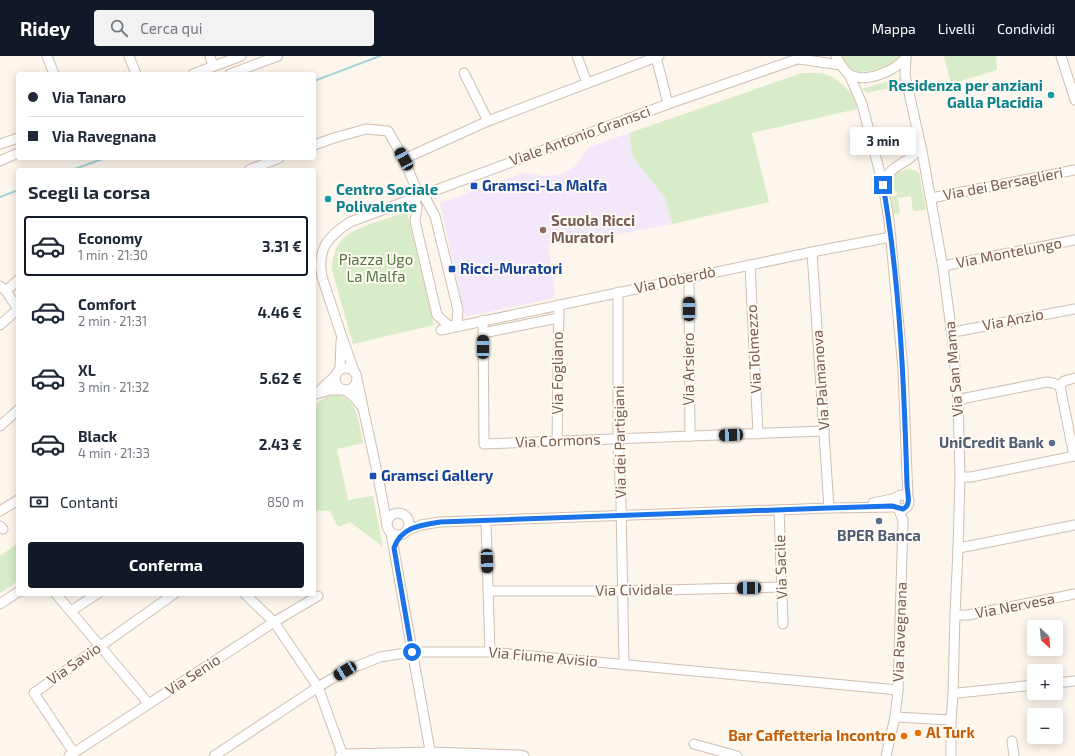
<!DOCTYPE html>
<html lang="it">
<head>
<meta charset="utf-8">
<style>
  body { margin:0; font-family:"Exo 2",sans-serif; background:#f2f2f3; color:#1f2937; height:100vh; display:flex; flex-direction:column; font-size:15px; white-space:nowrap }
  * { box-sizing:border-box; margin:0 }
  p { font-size:13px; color:#747a83 }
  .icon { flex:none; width:22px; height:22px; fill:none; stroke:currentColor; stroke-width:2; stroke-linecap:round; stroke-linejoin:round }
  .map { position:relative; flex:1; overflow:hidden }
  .drawer { position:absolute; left:16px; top:112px; width:300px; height:428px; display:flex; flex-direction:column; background:#fff; border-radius:4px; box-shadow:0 2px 10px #0003 }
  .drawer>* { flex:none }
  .top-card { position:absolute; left:16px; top:16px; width:300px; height:88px; border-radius:4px; box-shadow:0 2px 10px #0003; display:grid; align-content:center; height:88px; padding:0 12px; background:#fff }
  .needle { width:26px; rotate:154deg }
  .tools { position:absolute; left:1027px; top:564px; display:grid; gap:8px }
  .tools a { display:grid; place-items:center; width:36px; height:36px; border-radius:4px; background:#fff; box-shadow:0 2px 10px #0003; font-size:20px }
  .end { position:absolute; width:18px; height:18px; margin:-9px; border:5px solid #1a73e8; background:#fff; box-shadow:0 0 0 2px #fff }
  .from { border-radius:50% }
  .bubble { position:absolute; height:28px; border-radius:4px; background:#fff; box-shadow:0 2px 10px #0003; font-size:13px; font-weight:700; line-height:28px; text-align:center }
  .car { position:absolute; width:12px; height:24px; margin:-12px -6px; border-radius:5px; box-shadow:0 0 3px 1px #0007; background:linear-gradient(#222 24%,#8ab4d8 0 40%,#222 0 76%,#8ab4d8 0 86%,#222 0) }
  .top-card b { display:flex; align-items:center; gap:14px; height:38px; font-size:15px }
  .top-card b+b { border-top:1px solid #e0e1e3 }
  .top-card i { width:10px; height:10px; background:#1f2937 }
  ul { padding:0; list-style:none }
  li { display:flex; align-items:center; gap:12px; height:60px; margin:0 8px 6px; padding:0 4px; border:2px solid transparent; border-radius:4px }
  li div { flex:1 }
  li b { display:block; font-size:15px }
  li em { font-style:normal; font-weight:700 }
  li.on { border-color:#111827 }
  li>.icon { width:36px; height:36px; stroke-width:1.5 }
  h2 { padding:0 12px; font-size:18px; line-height:48px }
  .pay { display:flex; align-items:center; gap:10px; height:44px; padding:0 12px; font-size:15px }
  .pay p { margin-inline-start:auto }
  .button { display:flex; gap:8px; margin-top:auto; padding:8px 12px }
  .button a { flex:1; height:46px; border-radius:4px; background:#111827; color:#fff; font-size:16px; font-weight:700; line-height:46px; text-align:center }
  header { display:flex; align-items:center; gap:24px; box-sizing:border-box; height:56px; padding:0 20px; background:#111827; color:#fff }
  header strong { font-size:19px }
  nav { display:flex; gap:22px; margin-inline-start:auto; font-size:14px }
  .search { width:280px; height:36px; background:#f2f2f3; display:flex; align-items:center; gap:10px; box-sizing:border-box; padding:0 14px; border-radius:4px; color:#747a83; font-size:15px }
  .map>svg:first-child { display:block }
  .education { fill:#f3e8fa }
  .green { fill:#d8ecc9 }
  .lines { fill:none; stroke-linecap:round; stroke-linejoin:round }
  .stream { stroke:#a5d3da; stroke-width:2 }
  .minor-casing { stroke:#d1beb0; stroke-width:11 }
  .minor { stroke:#fff; stroke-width:9 }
  .route { stroke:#1a73e8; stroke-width:5 }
  .culture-dot { fill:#0f9aa8; stroke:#fffaf3; stroke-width:1.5 }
  .transit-dot { fill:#1a4fb4; stroke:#fffaf3; stroke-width:1.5 }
  .education-dot { fill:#8d6e63; stroke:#fffaf3; stroke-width:1.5 }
  .service-dot { fill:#5c6f8a; stroke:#fffaf3; stroke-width:1.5 }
  .food-dot { fill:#e8710a; stroke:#fffaf3; stroke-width:1.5 }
  .labels { text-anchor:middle; stroke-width:4; stroke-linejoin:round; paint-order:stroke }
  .culture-label { font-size:15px; font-weight:bold; fill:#0d838f; stroke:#fffaf3; text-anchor:end }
  .street-label { font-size:15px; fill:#7a5c4d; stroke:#fffaf3 }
  .transit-label { font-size:15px; font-weight:bold; fill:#164399; stroke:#fffaf3; text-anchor:start }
  .education-label { font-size:15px; font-weight:bold; fill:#785e54; stroke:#fffaf3; text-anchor:start }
  .park-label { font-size:15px; fill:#537a41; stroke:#fffaf3 }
  .service-label { font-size:15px; font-weight:bold; fill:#4e5e75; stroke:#fffaf3; text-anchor:end }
  .food-label { font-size:15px; font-weight:bold; fill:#c56008; stroke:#fffaf3; text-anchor:start }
</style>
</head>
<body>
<header>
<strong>Ridey</strong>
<div class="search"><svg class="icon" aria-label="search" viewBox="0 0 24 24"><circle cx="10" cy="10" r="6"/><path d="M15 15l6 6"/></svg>Cerca qui</div>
<nav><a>Mappa</a><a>Livelli</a><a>Condividi</a></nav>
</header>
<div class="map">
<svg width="1075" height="700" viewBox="0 0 1075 700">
  <rect width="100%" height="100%" fill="#fdf6ec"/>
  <!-- education -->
  <path class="education" d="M629,77L633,101L665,142L672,168L610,180L548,190L554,226L555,242L465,261L440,147L523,117H529L543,120L559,119L570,114L577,108L589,91Z"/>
  <!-- green -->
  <g class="green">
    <path d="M838,0H901C889,12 864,21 848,12C844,10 841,4 838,0Z"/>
    <path d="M944,0H996L997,14L951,28Z"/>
    <path d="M802,17C821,17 829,16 843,29C853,39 854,40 857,53L752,77L769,146L672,168L665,142L633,101L629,77Z"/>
    <path d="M900,22L902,34C890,32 881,33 868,37L861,33Z"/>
    <path d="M909,113L919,116L926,154L913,155L911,140L898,142L900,157L894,158L891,140L897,139L896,135L891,136L890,122L898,116Z"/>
    <path d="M407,156L434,269L353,288L332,214C332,202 336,188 346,180C356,171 393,161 407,156Z"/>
    <path d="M335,338C358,341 359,369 363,387L337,393L348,444L373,440L383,491L350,466L338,471L330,455L314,454V349L326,341Z"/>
    <path d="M18,487V525L0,537V500Z"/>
  </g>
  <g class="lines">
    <!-- stream -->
    <g class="stream">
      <path d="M314,25L380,0"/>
      <path d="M72,114L105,102"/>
      <path d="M0,141L18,134"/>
    </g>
    <defs>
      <g id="minor">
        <path d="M47,0L54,18"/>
        <path d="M129,0L136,18"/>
        <path d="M210,0L213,10"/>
        <path d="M577,0L587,27"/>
        <path d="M836,0C839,6 843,14 849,18C865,28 896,15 906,1"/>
        <path d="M1061,0L1075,44"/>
        <path d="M656,1L668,48"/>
        <path d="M906,2L905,19L922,95L943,212L953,287L958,346L960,421L958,493L955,558L953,639L951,664V700"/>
        <path d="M799,3L841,9"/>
        <path d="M464,17L488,65"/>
        <path d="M193,18L241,0"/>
        <path d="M230,18L278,0"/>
        <path d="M849,18L862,48L883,129L889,164L903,313L908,443"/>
        <path d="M0,88L18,82"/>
        <path d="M314,89L334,82L366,73L388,75L404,103L419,140"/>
        <path d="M404,103L488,65L659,0"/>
        <path d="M0,105L18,97"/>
        <path d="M249,114L279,102"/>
        <path d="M883,129C885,125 886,120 889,117C900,105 915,105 920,87"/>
        <path d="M423,138L435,160L458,254L457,266L460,269"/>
        <path d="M414,142L417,151L415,165L437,259L449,270L455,269"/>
        <path d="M931,142L1075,114"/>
        <path d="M812,196L829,452"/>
        <path d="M750,209L758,378"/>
        <path d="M943,212L948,209L1075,184"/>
        <path d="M689,222L690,380"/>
        <path d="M0,230L6,235L18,253"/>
        <path d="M6,235L18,224"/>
        <path d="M618,236V383L621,447L624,609"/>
        <path d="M483,264L484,388L824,375"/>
        <path d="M0,269L18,253"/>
        <path d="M951,273L954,275H959L1075,253"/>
        <path d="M441,274L812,196L891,181"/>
        <path d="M483,277L558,262"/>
        <circle cx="346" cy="323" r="11"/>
        <path d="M340,313L341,285"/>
        <path d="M354,315L342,281L322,221C317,193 327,181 350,166L668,48L806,0"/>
        <path d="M357,325C361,337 362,349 365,361C373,397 381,432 387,469"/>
        <path d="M1060,330L1074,400"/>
        <path d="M1060,330L1064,325L1075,322"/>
        <path d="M317,337L336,319"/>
        <path d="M316,338L329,334H345L354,341L363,352"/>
        <path d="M958,346L966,342L1047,326L1053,327L1060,330"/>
        <path d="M0,370L18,354"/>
        <path d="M557,385L559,249"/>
        <path d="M960,421H971L1075,400"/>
        <circle cx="902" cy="446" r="7"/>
        <path d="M873,447L896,442"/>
        <path d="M779,454L783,568"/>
        <path d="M0,455L18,444"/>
        <circle cx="398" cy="468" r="11"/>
        <path d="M486,465L490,596"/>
        <path d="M0,470L3,473"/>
        <path d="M406,475L421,469L440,466L829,452L896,451"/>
        <path d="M391,477L431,700"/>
        <path d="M958,493L964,491L1075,469"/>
        <path d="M488,535H623L781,531"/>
        <path d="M56,538L149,648"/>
        <path d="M245,538L274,566L318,631L343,700"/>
        <path d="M0,548L18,536"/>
        <path d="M71,555L97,538"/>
        <path d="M955,558L960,559H968L1075,538"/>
        <path d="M1056,627L1075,625"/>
        <path d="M953,639L958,637L1034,629"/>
        <path d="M895,661L951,664"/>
        <path d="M1012,685L1014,700"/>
        <path d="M694,688L737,700"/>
        <path d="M74,697L34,637L174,538"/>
        <path d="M69,700L274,566L318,540"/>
        <path d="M214,700L318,631L345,615L380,601L412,596H490L898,634"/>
        <path d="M340,700L343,698L431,696L519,699L524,700"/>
        <path d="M886,700L895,661L898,634L903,464L898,452"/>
      </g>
    </defs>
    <!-- minor casing -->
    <use href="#minor" class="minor-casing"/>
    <!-- minor -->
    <use href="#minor" class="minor"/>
  </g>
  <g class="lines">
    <!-- route -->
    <path class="route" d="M412,596L394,492C401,471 421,469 440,466L829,452L892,450L903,453C912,449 907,437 907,428C904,328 900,227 883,129"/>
  </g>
  <!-- markers -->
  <g class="culture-dot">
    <circle cx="1051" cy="39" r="4"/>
    <circle cx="328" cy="143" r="4"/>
  </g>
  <g class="transit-dot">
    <rect x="470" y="126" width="8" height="8" rx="2"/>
    <rect x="448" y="209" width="8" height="8" rx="2"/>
    <rect x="369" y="416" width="8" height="8" rx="2"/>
  </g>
  <circle class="education-dot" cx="543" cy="174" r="4"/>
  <g class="service-dot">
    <circle cx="1052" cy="387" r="4"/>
    <circle cx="879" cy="465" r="4"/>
  </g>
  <g class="food-dot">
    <circle cx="918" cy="677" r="4"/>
    <circle cx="904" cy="680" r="4"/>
  </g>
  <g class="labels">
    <!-- culture labels -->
    <g class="culture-label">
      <text x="1043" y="35">Residenza per anziani<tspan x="1043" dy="17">Galla Placidia</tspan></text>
      <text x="336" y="139" text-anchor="start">Centro Sociale<tspan x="336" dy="17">Polivalente</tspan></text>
    </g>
    <!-- street labels -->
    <g class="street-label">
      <text transform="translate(580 80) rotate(-20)" y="5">Viale Antonio Gramsci</text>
      <text transform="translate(1003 128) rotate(-11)" y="5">Via dei Bersaglieri</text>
      <text transform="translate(1009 197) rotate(-11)" y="5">Via Montelungo</text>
      <text transform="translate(675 224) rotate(-12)" y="5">Via Doberdò</text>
      <text transform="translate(1013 264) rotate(-11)" y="5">Via Anzio</text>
      <text transform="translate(754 293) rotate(-93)" y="5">Via Tolmezzo</text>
      <text transform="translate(689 313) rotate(-90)" y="5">Via Arsiero</text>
      <text transform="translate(954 313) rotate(-95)" y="5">Via San Mama</text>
      <text transform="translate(558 317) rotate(-90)" y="5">Via Fogliano</text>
      <text transform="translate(821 324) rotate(-94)" y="5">Via Palmanova</text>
      <text transform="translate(558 385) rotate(-2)" y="5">Via Cormons</text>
      <text transform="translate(620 386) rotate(-91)" y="5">Via dei Partigiani</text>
      <text transform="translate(781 511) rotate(-92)" y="5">Via Sacile</text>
      <text transform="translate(634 534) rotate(-1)" y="5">Via Cividale</text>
      <text transform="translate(1015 550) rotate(-11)" y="5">Via Nervesa</text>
      <text transform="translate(900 576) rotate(-88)" y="5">Via Ravegnana</text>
      <text transform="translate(543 601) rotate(5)" y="5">Via Fiume Avisio</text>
      <text transform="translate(74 608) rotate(-35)" y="5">Via Savio</text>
      <text transform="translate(193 619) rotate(-33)" y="5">Via Senio</text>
    </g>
    <!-- transit labels -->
    <g class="transit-label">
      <text x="482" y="135">Gramsci-La Malfa</text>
      <text x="460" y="218">Ricci-Muratori</text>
      <text x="381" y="425">Gramsci Gallery</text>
    </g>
    <!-- education labels -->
    <g class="education-label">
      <text x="551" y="170">Scuola Ricci<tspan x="551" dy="17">Muratori</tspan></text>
    </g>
    <!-- park labels -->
    <g class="park-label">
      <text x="376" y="209">Piazza Ugo<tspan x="376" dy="17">La Malfa</tspan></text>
    </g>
    <!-- service labels -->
    <g class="service-label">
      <text x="1044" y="392">UniCredit Bank</text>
      <text x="879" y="485" text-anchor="middle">BPER Banca</text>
    </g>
    <!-- food labels -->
    <g class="food-label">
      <text x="926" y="682">Al Turk</text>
      <text x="896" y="685" text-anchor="end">Bar Caffetteria Incontro</text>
    </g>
  </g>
</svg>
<div class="tools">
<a><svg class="needle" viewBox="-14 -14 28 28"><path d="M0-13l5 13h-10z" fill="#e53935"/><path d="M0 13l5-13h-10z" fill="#747a83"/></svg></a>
<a>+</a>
<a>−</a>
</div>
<i class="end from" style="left:412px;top:596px"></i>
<i class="end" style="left:883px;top:129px"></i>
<div class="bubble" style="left:850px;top:71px;width:66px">3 min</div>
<i class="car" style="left:404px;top:103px;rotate:331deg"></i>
<i class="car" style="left:689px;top:253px;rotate:0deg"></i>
<i class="car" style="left:483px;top:291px;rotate:0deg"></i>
<i class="car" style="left:731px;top:379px;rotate:268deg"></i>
<i class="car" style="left:487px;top:505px;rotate:178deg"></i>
<i class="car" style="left:749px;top:532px;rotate:269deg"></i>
<i class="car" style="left:345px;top:615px;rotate:239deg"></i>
<div class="top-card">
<b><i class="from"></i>Via Tanaro</b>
<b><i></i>Via Ravegnana</b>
</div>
<section class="drawer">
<h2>Scegli la corsa</h2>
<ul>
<li class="on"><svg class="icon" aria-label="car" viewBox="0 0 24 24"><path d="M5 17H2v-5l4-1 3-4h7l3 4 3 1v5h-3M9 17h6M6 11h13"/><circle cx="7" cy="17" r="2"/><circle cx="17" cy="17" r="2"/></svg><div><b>Economy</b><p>1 min · 21:30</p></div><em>3.31 €</em></li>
<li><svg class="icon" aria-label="car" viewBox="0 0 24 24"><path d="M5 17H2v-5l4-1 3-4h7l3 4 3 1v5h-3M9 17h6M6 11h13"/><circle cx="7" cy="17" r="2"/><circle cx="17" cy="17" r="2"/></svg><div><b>Comfort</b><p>2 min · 21:31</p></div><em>4.46 €</em></li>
<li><svg class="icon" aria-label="car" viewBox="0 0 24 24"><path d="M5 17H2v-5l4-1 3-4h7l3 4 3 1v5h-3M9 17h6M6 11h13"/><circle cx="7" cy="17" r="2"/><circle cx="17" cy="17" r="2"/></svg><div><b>XL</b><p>3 min · 21:32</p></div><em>5.62 €</em></li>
<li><svg class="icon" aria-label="car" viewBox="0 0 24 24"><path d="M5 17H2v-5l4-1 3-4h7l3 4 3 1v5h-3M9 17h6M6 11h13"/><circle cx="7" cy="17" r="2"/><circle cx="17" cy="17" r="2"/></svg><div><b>Black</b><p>4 min · 21:33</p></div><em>2.43 €</em></li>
</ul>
<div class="pay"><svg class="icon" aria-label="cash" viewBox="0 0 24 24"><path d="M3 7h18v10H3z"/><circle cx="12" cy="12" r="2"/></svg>Contanti<p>850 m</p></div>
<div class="button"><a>Conferma</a></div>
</section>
</div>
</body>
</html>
